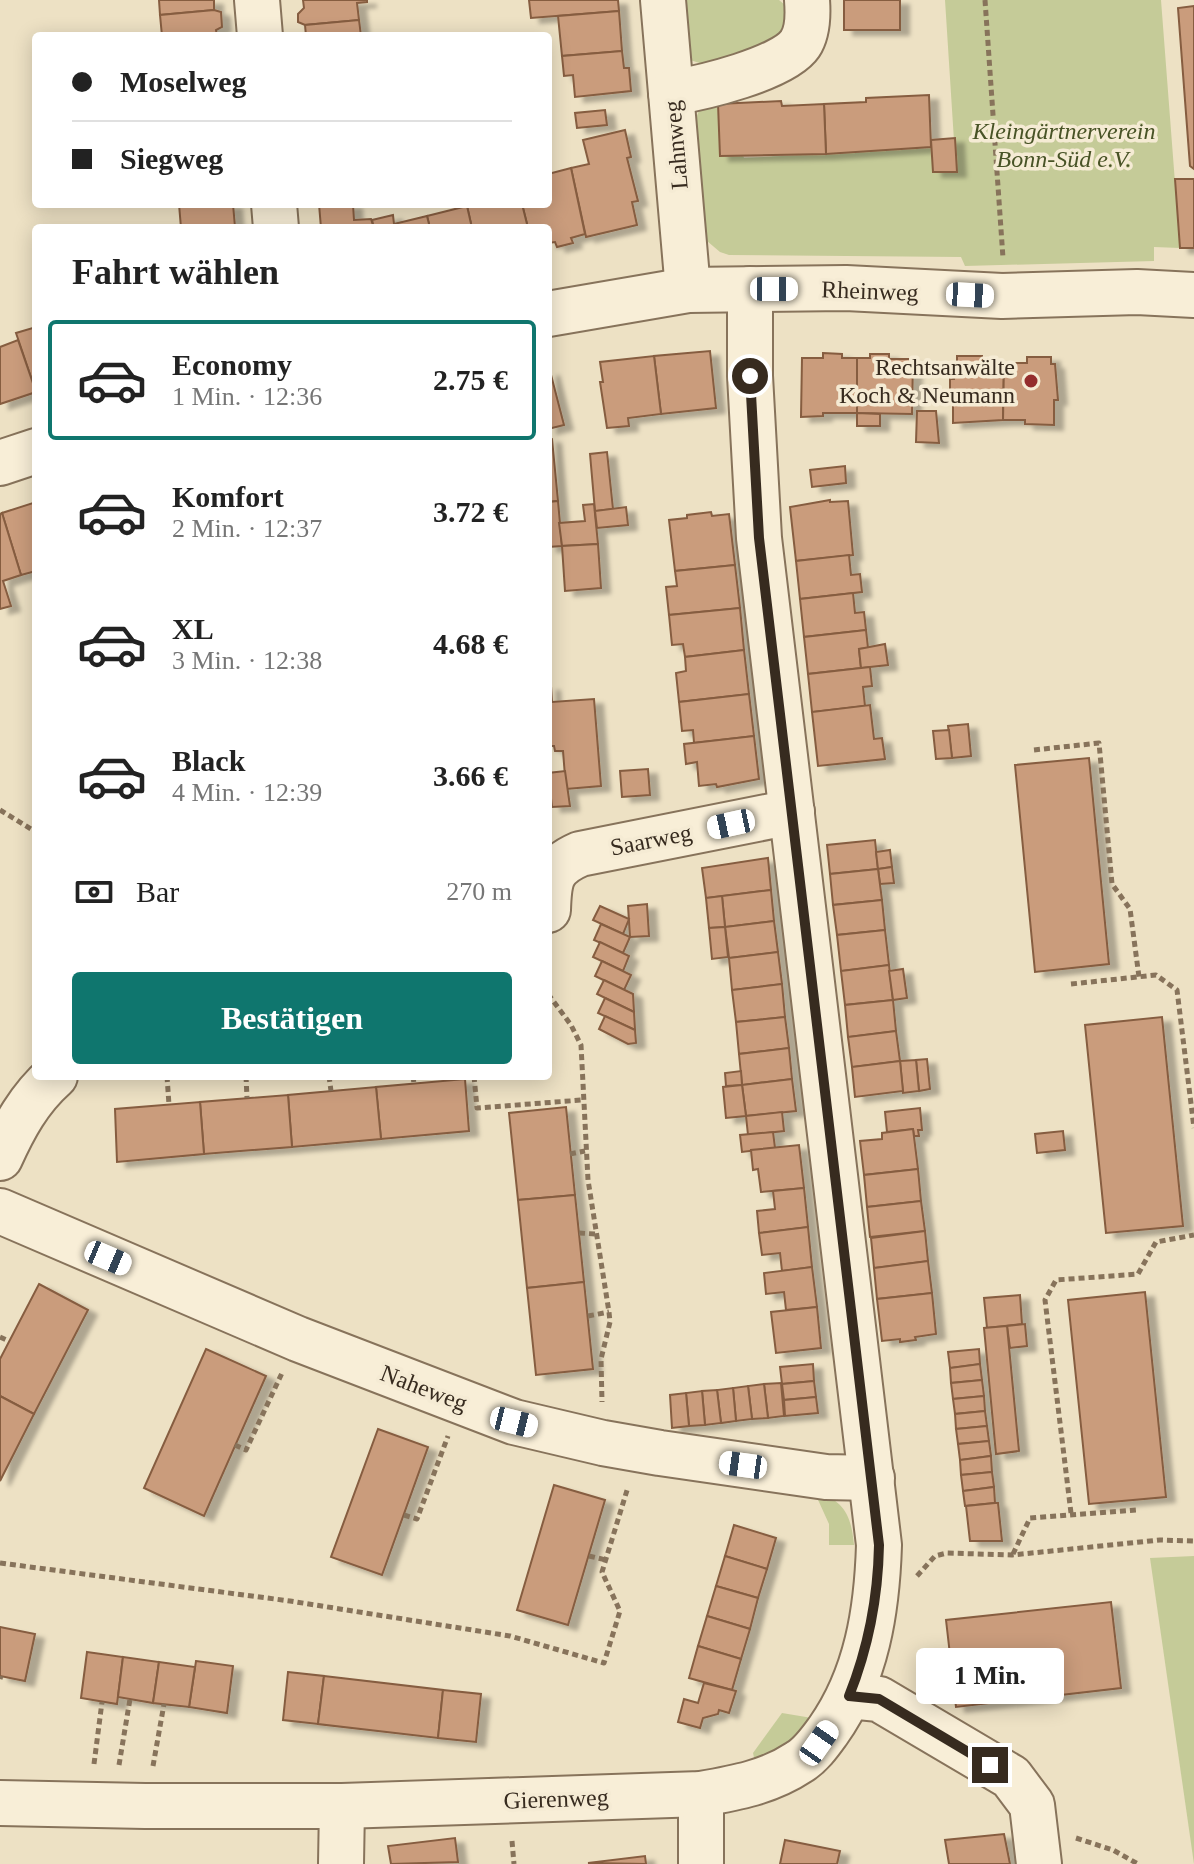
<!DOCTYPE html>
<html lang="de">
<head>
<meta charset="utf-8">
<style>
  body { margin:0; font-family:"Times New Roman",serif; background:#f6f6f6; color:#222; height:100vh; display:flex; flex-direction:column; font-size:30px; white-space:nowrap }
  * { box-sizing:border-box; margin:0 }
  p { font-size:26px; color:#767676 }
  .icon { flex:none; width:44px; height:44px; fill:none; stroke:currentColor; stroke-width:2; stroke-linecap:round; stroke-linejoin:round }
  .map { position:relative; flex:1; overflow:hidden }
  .side { position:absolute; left:32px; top:224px; width:520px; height:856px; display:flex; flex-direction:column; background:#fff; border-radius:8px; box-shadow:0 4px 20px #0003 }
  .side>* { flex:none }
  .guide { position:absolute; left:32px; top:32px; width:520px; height:176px; border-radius:8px; box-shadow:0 4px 20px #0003; display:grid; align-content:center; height:176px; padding:0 40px; background:#fff }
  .end { position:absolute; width:36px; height:36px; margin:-18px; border:10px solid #372b1f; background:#fff; box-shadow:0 0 0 4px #fff }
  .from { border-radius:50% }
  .bubble { position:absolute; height:56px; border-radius:8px; background:#fff; box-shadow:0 4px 20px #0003; font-size:26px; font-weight:700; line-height:56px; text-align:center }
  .car { position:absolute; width:24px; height:48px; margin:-24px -12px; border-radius:10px; box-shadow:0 0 6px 2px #0007; background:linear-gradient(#fff 24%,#345 0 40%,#fff 0 76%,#345 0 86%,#fff 0) }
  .guide b { display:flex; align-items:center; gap:28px; height:76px; font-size:30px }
  .guide b+b { border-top:2px solid #e0e0e0 }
  .guide i { width:20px; height:20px; background:#222 }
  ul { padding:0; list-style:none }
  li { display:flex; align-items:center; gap:24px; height:120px; margin:0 16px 12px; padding:0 24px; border:4px solid transparent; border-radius:8px }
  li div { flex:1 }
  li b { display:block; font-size:30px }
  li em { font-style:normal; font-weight:700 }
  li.active { border-color:#0f766e }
  li>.icon { width:72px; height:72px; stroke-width:1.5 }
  h2 { padding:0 40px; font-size:36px; line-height:96px }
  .pay { display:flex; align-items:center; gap:20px; height:88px; padding:0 40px; font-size:30px }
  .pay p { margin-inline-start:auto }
  .action { display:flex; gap:16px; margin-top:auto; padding:16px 40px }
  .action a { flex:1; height:92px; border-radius:8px; background:#0f766e; color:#fff; font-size:32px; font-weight:700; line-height:92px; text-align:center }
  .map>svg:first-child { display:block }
  .green { fill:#c5cb98 }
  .building { fill:#ca9c7b; stroke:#865d41; stroke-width:2; filter:url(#shadow) }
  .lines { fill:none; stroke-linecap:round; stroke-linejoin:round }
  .minor-casing { stroke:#87735b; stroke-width:48 }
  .path { stroke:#87735b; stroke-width:5; stroke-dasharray:6 4; stroke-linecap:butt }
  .minor { stroke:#f8eed7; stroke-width:44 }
  .route { stroke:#372b1f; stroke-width:10 }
  .poi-dot { fill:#942d2d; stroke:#f5ebd4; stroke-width:3 }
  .labels { text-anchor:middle; stroke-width:7; stroke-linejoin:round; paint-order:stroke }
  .park-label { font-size:24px; font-style:italic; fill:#485326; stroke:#f5ebd4 }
  .street-label { font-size:24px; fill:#372b1f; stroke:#f5ebd4 }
  .poi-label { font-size:24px; fill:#372b1f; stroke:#f5ebd4; text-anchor:end }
</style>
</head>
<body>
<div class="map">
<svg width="1194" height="1864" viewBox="0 0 1194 1864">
  <defs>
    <filter id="shadow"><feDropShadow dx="9" dy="5" stdDeviation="2" flood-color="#0004"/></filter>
  </defs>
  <rect width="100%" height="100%" fill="#ede1c4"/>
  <!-- green -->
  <g class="green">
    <path d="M685,0H779L798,16L790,36L706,65L690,60Z"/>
    <path d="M945,0H1161L1180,248L1154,247V261L965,266L961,257L729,255L720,252L707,241L696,118L700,108L717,94L720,156L743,155L744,158L932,148L934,172H956Z"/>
    <path d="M814,1491C845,1501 851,1515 854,1545H829V1524Z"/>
    <path d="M1194,1556V1864L1150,1558Z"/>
    <path d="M782,1713L812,1718L797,1739L755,1762L753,1753Z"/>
  </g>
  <!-- building -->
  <g class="building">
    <path d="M159,0H214V10L160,15Z"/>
    <path d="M303,0H367V2L357,3L359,20L305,25L298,22V14L304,8Z"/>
    <path d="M529,0H618L619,11L531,18Z"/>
    <rect x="844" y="0" width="56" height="30"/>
    <path d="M1194,6V169L1190,166L1178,8Z"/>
    <path d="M214,10L221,12L222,27L216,30L217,36H162L160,15Z"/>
    <path d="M619,11L622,51L562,56L558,16Z"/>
    <path d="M359,20L361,36H306L305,25Z"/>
    <path d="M622,51L624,68H629L631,91L575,97L573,75L564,76L562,56Z"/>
    <path d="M929,95L931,147L826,154L824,104L866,102V98Z"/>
    <path d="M781,101L782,106L824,104L826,154L720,156L718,104Z"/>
    <path d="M605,110L607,125L577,128L575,113Z"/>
    <path d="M625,130L631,157L627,158L638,201L632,202L637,225L586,237L571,168L589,164L583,140Z"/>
    <path d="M955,138L957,172H933L931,140Z"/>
    <path d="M571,168L585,234L571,238L573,243L557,247L555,242L548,243V228H528L522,204H548V174Z"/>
    <path d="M1175,179H1194V248H1180Z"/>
    <path d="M179,204H233L235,227L181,228Z"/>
    <path d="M319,204H353L354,220L371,219L374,228H321Z"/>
    <path d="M475,204H522L528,228H472L467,206Z"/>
    <path d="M467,206L472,228H430L427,216Z"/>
    <path d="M393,215L394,224L427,216L430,228H374L372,220Z"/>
    <path d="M36,327V392L16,333Z"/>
    <path d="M18,340L36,392L0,404V347Z"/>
    <path d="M710,351L716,408L661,414L654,356Z"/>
    <path d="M823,353L842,354V358H857V413H823V416L801,417L802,358H823Z"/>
    <path d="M870,354H889V359H913L912,414L857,413V358H870Z"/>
    <path d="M654,356L661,414L628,418L629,426L607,428L600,382H603L600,362Z"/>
    <path d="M957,356H982V363H1004L1003,420L953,423V397L950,398V379H954V362H957Z"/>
    <path d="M1027,357H1051V364H1055L1058,400H1054V425L1025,424V420H1003L1004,363H1027Z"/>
    <path d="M550,371L564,425L548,429V372Z"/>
    <path d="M917,411H936L939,443L916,442Z"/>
    <path d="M857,413L880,414V426H857Z"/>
    <path d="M548,438L552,439L558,501L548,502Z"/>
    <path d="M607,452L613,509L595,511L590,454Z"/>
    <path d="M845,466L846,483L812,487L810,470Z"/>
    <path d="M830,500V502L848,501L853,555L796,561L790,507Z"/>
    <path d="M558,501L562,546L548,547V502Z"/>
    <path d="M36,502V571L21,575L2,513Z"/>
    <path d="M594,504L598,544L562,546L559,523L585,521L583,505Z"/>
    <path d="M626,507L628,525L597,528L595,511Z"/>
    <path d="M711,512L712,516L729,514L735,565L675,571L669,520L687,518V515Z"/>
    <path d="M2,513L21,575L3,581L11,606L0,609V514Z"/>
    <path d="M598,544L601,588L565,591L562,546Z"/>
    <path d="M849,555L851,575L860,574L862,592L800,599L796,561Z"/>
    <path d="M735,565L740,608L669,615L666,587L677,586L675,571Z"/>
    <path d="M853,593L855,613L864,612L866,630L804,637L800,599Z"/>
    <path d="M740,608L744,650L685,657L683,644L672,645L669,615Z"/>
    <path d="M866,630L868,648L859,649L861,668L808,674L804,637Z"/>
    <path d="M885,644L888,665L861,668L859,649Z"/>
    <path d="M744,650L749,694L679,702L676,673L686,671L685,657Z"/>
    <path d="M870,667L872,686L863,687L865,706L812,712L808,674Z"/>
    <path d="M548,686H551L552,702L594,699L601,786L566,789L563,751H555L554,746H548Z"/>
    <path d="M749,694L754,736L694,743L693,730L682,731L679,702Z"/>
    <path d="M870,705L874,739L882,738L885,759L818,766L812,712Z"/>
    <path d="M968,724L971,756L952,758L948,726Z"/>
    <path d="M949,730L952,758L936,759L933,731Z"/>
    <path d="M754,736L759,779L717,787L716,784L699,786L697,762L686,764L684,744Z"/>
    <path d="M1089,758L1109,964L1035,972L1015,765Z"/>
    <path d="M648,769L650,795L622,797L620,771Z"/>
    <path d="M565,771L570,806L552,807L548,773Z"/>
    <path d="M875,840L878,869L830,874L827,845Z"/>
    <path d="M890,850L892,867L878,869L876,852Z"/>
    <path d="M768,858L771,890L706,898L702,868Z"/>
    <path d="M892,867L894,883L880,884L878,869Z"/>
    <path d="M878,869L882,900L833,905L830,874Z"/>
    <path d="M771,890L774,921L725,927L722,896Z"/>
    <path d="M722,896L725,927L709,928L706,898Z"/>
    <path d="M882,900L885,930L837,935L833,905Z"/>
    <path d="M647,904L649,936L630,937L628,906Z"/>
    <path d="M600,906L629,919L623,934L593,920Z"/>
    <path d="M774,921L778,952L729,958L725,927Z"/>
    <path d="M601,924L630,937L623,953L594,940Z"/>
    <path d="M725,927L728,957L712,959L709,928Z"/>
    <path d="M885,930L889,965L841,971L837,935Z"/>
    <path d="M600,942L629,956L623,971L593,957Z"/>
    <path d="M778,952L782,984L732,990L729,958Z"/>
    <path d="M602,961L631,975L624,990L595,976Z"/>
    <path d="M889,965L893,1000L845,1005L841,971Z"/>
    <path d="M903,969L907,998L893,1000L889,971Z"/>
    <path d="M604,980L633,994L634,1012L597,994Z"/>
    <path d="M782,984L785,1017L736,1022L732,990Z"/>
    <path d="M605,998L634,1012L635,1030L598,1013Z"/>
    <path d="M893,1000L896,1031L848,1037L845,1005Z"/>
    <path d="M605,1016L635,1030L636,1043L628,1044L599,1029Z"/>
    <path d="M785,1017L789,1048L739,1054L736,1022Z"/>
    <path d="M1162,1017L1183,1226L1106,1233L1085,1025Z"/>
    <path d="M896,1031L900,1061L852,1067L848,1037Z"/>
    <path d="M789,1048L792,1079L742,1085L739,1054Z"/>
    <path d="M927,1059L930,1089L919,1091L916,1060Z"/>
    <path d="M916,1060L919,1091L903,1093L900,1061Z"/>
    <path d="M900,1061L903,1091L855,1097L852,1067Z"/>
    <path d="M741,1071L742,1085L726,1086L725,1073Z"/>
    <path d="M465,1079L469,1131L381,1139L376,1087Z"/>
    <path d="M792,1079L796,1111L746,1116L742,1085Z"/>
    <path d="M742,1085L746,1116L726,1118L723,1087Z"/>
    <path d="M376,1087L381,1139L292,1147L288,1095Z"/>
    <path d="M288,1095L292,1147L204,1154L200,1102Z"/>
    <path d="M200,1102L204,1154L117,1162L115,1109Z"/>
    <path d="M566,1107L575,1195L518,1200L509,1113Z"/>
    <path d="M920,1108L922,1130H918L919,1136H914L913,1129L887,1132L885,1112Z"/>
    <path d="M782,1112L784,1131L748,1135L746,1116Z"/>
    <path d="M913,1129L918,1169L864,1175L860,1141L882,1139V1133Z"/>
    <path d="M1063,1131L1065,1150L1037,1153L1035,1134Z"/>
    <path d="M773,1132L775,1148L742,1152L740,1135Z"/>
    <path d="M799,1145L804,1188L761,1192L758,1169L753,1170L751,1150Z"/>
    <path d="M918,1169L921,1201L867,1207L864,1175Z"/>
    <path d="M804,1188L808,1227L759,1233L757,1211L775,1209L773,1191Z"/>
    <path d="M575,1195L584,1282L527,1288L518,1200Z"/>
    <path d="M921,1201L925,1231L870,1237L867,1207Z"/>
    <path d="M808,1227L812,1267L782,1271L780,1253L762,1255L759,1233Z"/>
    <path d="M925,1231L928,1261L874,1268L871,1238Z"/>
    <path d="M928,1261L932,1293L877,1299L874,1268Z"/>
    <path d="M812,1267L817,1307L786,1310L784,1292L766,1294L764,1273Z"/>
    <path d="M584,1282L593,1369L536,1375L527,1288Z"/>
    <path d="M39,1284L88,1310L34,1414L0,1396V1359Z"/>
    <path d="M1145,1292L1166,1497L1089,1504L1068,1300Z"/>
    <path d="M932,1293L936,1334L915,1337L916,1340L900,1342V1339L882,1341L877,1299Z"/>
    <path d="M1020,1295L1022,1324L987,1328L984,1298Z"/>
    <path d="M817,1307L821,1348L776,1353L771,1312Z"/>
    <path d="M1025,1324L1027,1346L1010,1348L1007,1326Z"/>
    <path d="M1007,1326L1019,1451L996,1454L984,1328Z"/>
    <path d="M206,1349L266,1376L204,1516L144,1488Z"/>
    <path d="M979,1349L980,1364L950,1368L948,1352Z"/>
    <path d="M813,1364L814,1381L782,1384L780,1367Z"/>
    <path d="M980,1364L982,1380L951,1383L950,1368Z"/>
    <path d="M982,1380L984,1396L953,1399L951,1383Z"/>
    <path d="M814,1381L816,1397L784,1400L782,1384Z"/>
    <path d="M781,1383L784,1416L768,1418L764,1384Z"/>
    <path d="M764,1384L768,1418L752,1419L748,1386Z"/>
    <path d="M748,1386L752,1419L736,1421L733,1388Z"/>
    <path d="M733,1388L736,1421L721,1423L717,1390Z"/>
    <path d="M717,1390L721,1423L705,1425L702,1391Z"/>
    <path d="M702,1391L705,1425L689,1426L686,1393Z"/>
    <path d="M686,1393L689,1426L672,1428L670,1395Z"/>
    <path d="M0,1396L34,1414L0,1481Z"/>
    <path d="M984,1396L985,1411L955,1414L953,1399Z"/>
    <path d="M816,1397L818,1413L785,1416L784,1400Z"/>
    <path d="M985,1411L987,1426L956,1429L955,1414Z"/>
    <path d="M987,1426L989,1441L958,1444L956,1429Z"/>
    <path d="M378,1429L428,1447L382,1575L331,1557Z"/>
    <path d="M989,1441L991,1456L960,1460L958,1444Z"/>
    <path d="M991,1456L992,1472L961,1475L960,1460Z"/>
    <path d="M992,1472L994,1487L963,1491L961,1475Z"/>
    <path d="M554,1485L605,1500L568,1625L517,1610Z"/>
    <path d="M994,1487L995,1503L965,1506L963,1491Z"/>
    <path d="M995,1503H998L1002,1541H970L966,1506Z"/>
    <path d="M734,1525L776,1538L767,1569L725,1556Z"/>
    <path d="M725,1556L767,1569L758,1598L716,1586Z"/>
    <path d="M716,1586L758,1598L750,1629L707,1616Z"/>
    <path d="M1111,1602L1121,1688L956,1707L946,1620Z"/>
    <path d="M707,1616L750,1629L741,1659L698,1646Z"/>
    <path d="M0,1627L35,1634L25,1681L0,1676Z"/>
    <path d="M698,1646L741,1659L732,1690L689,1678Z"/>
    <path d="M87,1652L123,1657L117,1704L81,1698Z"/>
    <path d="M123,1657L159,1662L153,1703L118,1697Z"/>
    <path d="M196,1661L233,1666L227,1713L189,1707Z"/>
    <path d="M159,1662L195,1667L189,1707L153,1703Z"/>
    <path d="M288,1672L324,1676L318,1724L283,1720Z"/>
    <path d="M324,1676L443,1690L438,1738L318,1724Z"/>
    <path d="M704,1683L736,1691L729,1713L719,1710L718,1714L703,1718L700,1728L678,1722L684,1699L698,1703Z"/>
    <path d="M443,1690L481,1694L476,1742L438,1738Z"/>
    <path d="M1004,1834L1010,1864H949L945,1840Z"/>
    <path d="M455,1838L458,1862L391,1864L388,1846Z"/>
    <path d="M785,1840L840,1851L837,1864H780Z"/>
    <path d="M645,1856L646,1864L588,1863Z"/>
  </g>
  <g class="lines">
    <defs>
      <g id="minor">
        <path d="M257,0L260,36"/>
        <path d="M663,0L688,290"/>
        <path d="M671,93C701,88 783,69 800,44C808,32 808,13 807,0"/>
        <path d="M274,204L276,228"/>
        <path d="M548,314L688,290L846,288L1002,296L1137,292L1194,295"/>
        <path d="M0,463L36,451"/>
        <path d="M548,910C549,880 550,867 580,854L792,812"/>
        <path d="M0,1158C14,1127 29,1099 55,1076"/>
        <path d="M0,1211L298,1339L514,1422L603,1443L660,1453L826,1477L872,1478"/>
        <path d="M849,1696L879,1699L1011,1777L1032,1805L1039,1864"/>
        <path d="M701,1794V1864"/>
        <path d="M0,1803L145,1806H342L701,1794C736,1788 769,1782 799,1762C811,1755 820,1742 828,1731C867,1676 877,1610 879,1545L759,538L750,376V289"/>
        <path d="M341,1864L342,1806"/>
      </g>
    </defs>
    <!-- minor casing -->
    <use href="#minor" class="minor-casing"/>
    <!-- path -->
    <g class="path">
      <path d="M985,0L1003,258"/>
      <path d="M1034,750L1099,743L1112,884L1130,909L1139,977"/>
      <path d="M0,810L36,832"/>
      <path d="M1071,984L1156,975L1177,990L1194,1128"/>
      <path d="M548,994L571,1025L581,1045L588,1180L609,1312L610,1322L601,1359L602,1402"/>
      <path d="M167,1076L169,1105"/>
      <path d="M246,1076L247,1098"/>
      <path d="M329,1076L331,1091"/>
      <path d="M413,1076L414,1084"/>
      <path d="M474,1076L477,1108L582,1100"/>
      <path d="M570,1154L585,1151"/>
      <path d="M579,1233L595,1234"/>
      <path d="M588,1316L609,1312"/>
      <path d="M0,1337L9,1341"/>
      <path d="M235,1445L246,1450L282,1373"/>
      <path d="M1071,1513L1045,1300L1056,1280L1138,1274L1156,1242L1194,1235"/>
      <path d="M404,1515L417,1519L448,1436"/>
      <path d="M1013,1554L1030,1518L1136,1510"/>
      <path d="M589,1556L606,1560"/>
      <path d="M0,1563L290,1601L510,1636L604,1663L620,1611L602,1572L628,1487"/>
      <path d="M917,1576L935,1556L947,1553L1012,1555L1160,1540L1194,1541"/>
      <path d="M0,1679L1,1676"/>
      <path d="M94,1764L102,1702"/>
      <path d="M119,1765L130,1699"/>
      <path d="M153,1766L164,1704"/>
      <path d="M1076,1838L1113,1850L1138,1864"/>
      <path d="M512,1841L514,1864"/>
    </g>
    <!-- minor -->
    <use href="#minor" class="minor"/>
  </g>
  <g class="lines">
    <!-- route -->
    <path class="route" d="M750,376L759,538L879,1545C878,1598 869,1646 849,1696L879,1699L990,1765"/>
  </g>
  <!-- markers -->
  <circle class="poi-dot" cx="1031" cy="381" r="8"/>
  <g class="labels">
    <!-- park labels -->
    <g class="park-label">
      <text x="1064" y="139">Kleingärtnerverein<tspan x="1064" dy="28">Bonn-Süd e.V.</tspan></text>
    </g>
    <!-- street labels -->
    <g class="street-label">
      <text transform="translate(676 145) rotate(-95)" y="8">Lahnweg</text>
      <text transform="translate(870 291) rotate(2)" y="8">Rheinweg</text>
      <text transform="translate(651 840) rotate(-11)" y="8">Saarweg</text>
      <text transform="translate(424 1388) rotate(21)" y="8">Naheweg</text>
      <text transform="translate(556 1799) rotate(-2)" y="8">Gierenweg</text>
    </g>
    <!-- poi labels -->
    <g class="poi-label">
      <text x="1015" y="375">Rechtsanwälte<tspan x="1015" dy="28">Koch &amp; Neumann</tspan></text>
    </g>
  </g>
</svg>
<i class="end from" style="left:750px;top:376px"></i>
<i class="end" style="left:990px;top:1765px"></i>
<div class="bubble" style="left:916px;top:1648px;width:148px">1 Min.</div>
<i class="car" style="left:774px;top:289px;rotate:90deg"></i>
<i class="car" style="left:970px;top:295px;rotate:93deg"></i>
<i class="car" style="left:731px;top:824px;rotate:258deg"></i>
<i class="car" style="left:108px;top:1258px;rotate:113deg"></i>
<i class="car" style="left:514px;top:1422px;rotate:104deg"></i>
<i class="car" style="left:743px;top:1465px;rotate:278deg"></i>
<i class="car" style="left:819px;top:1743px;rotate:35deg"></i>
<div class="guide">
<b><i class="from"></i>Moselweg</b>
<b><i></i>Siegweg</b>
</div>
<section class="side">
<h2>Fahrt wählen</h2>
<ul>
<li class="active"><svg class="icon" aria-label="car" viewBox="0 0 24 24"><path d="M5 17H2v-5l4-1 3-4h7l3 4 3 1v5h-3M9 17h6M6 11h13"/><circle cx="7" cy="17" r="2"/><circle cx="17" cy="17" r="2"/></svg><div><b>Economy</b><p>1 Min. · 12:36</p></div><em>2.75 €</em></li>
<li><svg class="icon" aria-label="car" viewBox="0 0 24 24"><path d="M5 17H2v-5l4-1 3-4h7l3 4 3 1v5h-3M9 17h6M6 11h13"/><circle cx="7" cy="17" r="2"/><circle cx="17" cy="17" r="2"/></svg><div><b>Komfort</b><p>2 Min. · 12:37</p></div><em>3.72 €</em></li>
<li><svg class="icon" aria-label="car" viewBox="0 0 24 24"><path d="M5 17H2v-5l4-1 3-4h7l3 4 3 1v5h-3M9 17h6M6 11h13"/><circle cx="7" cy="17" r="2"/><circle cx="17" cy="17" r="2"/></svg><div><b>XL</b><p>3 Min. · 12:38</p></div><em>4.68 €</em></li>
<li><svg class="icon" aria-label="car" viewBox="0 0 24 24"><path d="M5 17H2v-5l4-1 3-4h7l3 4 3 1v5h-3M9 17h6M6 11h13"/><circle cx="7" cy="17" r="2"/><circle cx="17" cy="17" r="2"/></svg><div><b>Black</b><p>4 Min. · 12:39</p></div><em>3.66 €</em></li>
</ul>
<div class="pay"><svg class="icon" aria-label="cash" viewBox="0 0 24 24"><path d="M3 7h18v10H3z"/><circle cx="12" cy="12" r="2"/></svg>Bar<p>270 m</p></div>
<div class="action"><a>Bestätigen</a></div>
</section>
</div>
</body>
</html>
